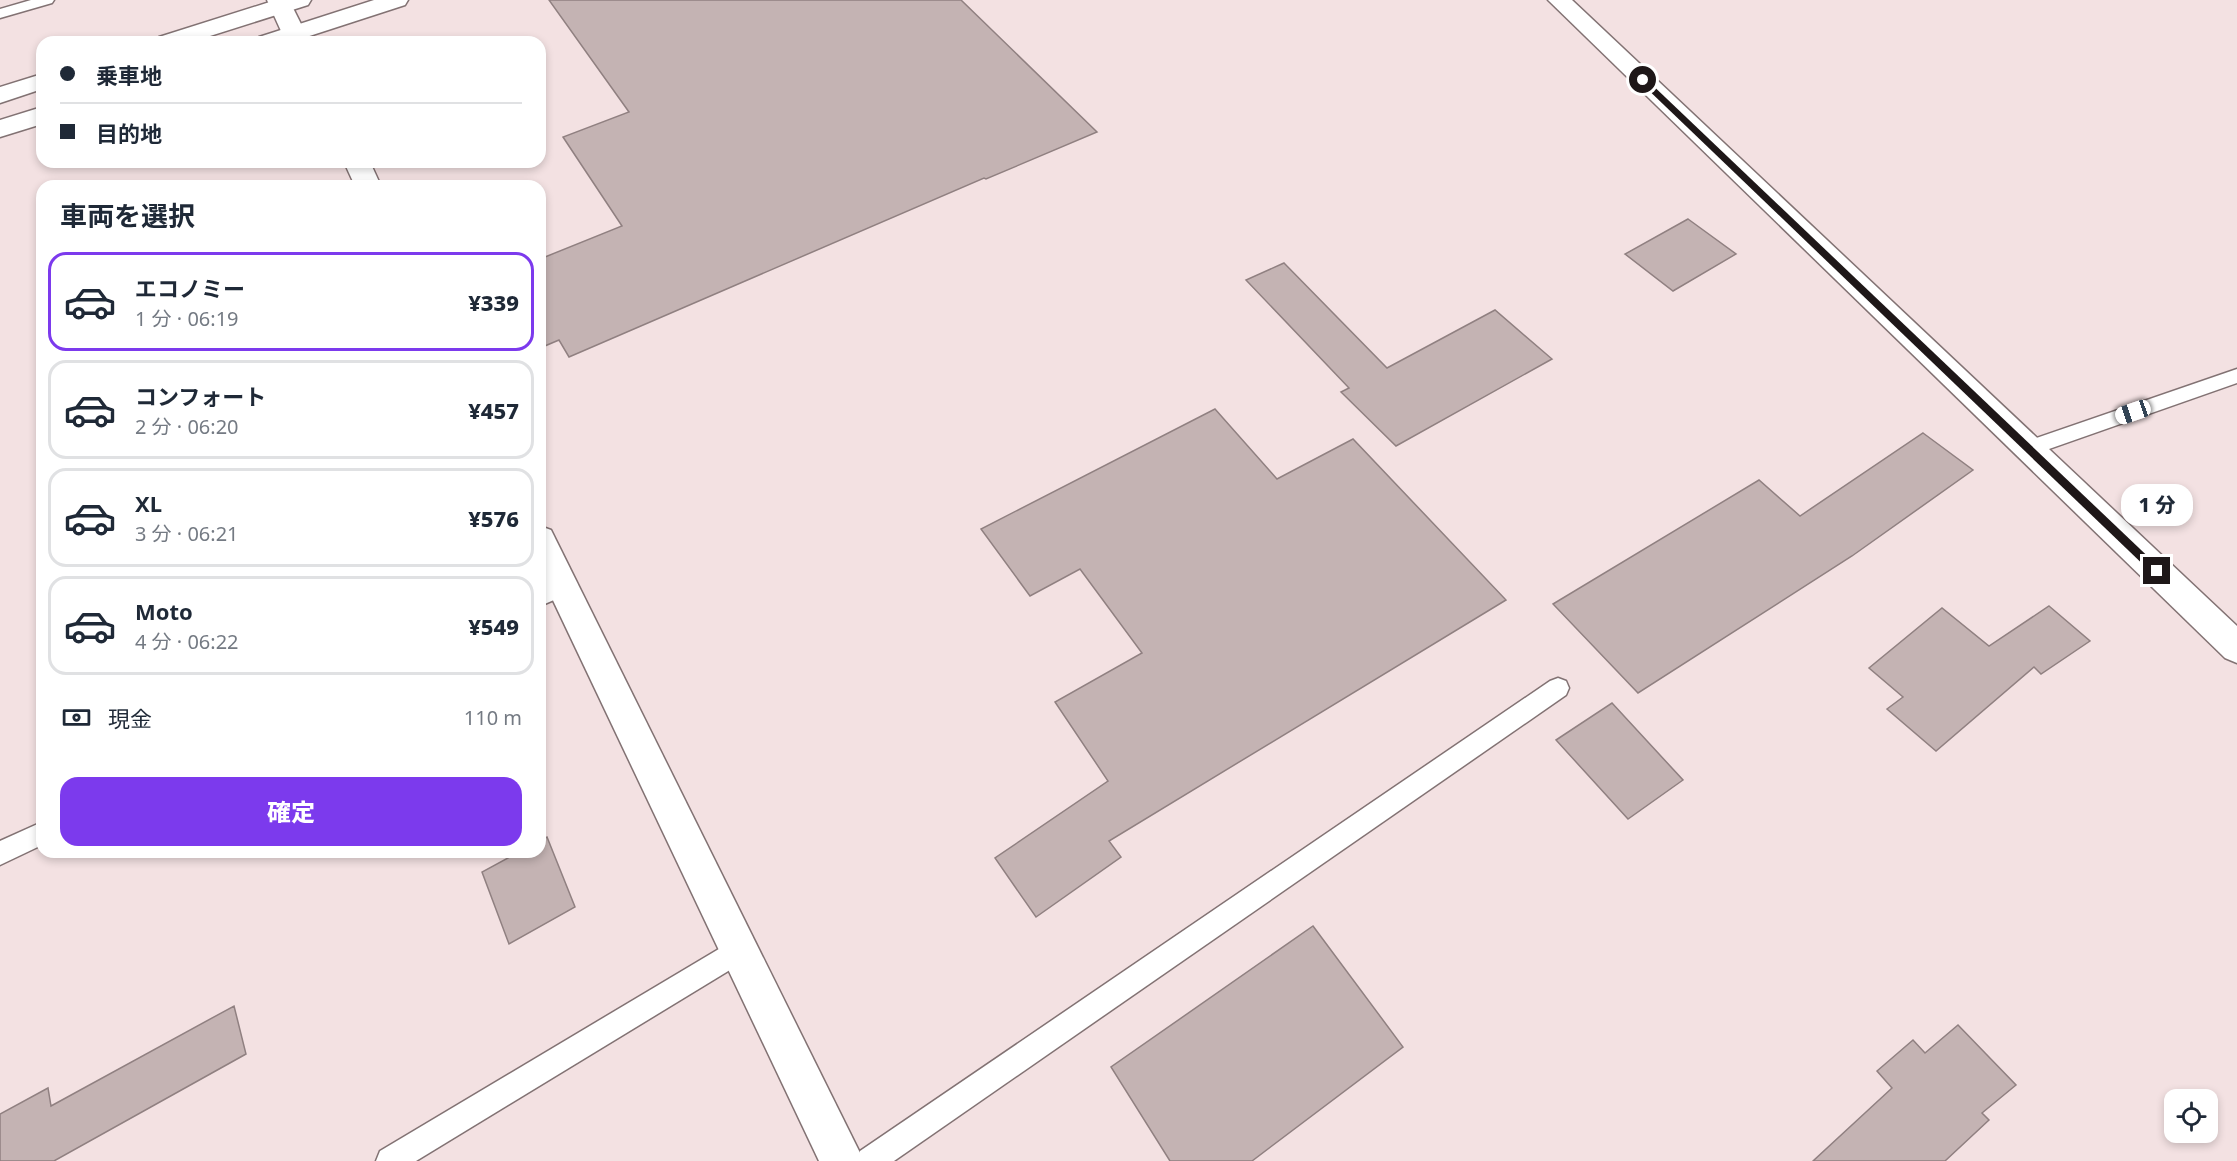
<!DOCTYPE html>
<html lang="ja">
<head>
<meta charset="utf-8">
<style>
  body { margin:0; font-family:"Noto Sans","Noto Sans JP",sans-serif; background:#f6f6f7; color:#1f2937; height:100vh; display:flex; flex-direction:column; font-size:22px; white-space:nowrap }
  * { box-sizing:border-box; margin:0 }
  p { font-size:20px; color:#747a83 }
  .icon { flex:none; width:33px; height:33px; fill:none; stroke:currentColor; stroke-width:2; stroke-linecap:round; stroke-linejoin:round }
  .map { position:relative; flex:1; overflow:hidden }
  .drawer { position:absolute; left:36px; top:180px; width:510px; height:678px; display:flex; flex-direction:column; background:#fff; border-radius:18px; box-shadow:0 3px 9px #0003 }
  .drawer>* { flex:none }
  .hud { position:absolute; left:36px; top:36px; width:510px; height:132px; border-radius:18px; box-shadow:0 3px 9px #0003; display:grid; align-content:center; height:132px; padding:0 24px; background:#fff }
  .buttons { position:absolute; left:2164px; top:1089px; display:grid; gap:12px }
  .buttons a { display:grid; place-items:center; width:54px; height:54px; border-radius:12px; background:#fff; box-shadow:0 3px 9px #0003; font-size:30px }
  .end { position:absolute; width:27px; height:27px; margin:-14px; border:8px solid #1e1718; background:#fff; box-shadow:0 0 0 3px #fff }
  .from { border-radius:50% }
  .bubble { position:absolute; height:42px; border-radius:18px; background:#fff; box-shadow:0 3px 9px #0003; font-size:20px; font-weight:800; line-height:42px; text-align:center }
  .car { position:absolute; width:18px; height:36px; margin:-18px -9px; border-radius:8px; box-shadow:0 0 4px 2px #0007; background:linear-gradient(#fff 24%,#345 0 40%,#fff 0 76%,#345 0 86%,#fff 0) }
  .hud b { display:flex; align-items:center; gap:21px; height:57px; font-size:22px }
  .hud b+b { border-top:2px solid #e0e1e3 }
  .hud i { width:15px; height:15px; background:#1f2937 }
  ul { padding:0; list-style:none }
  li { display:flex; align-items:center; gap:18px; height:99px; margin:0 12px 9px; padding:0 12px; border:3px solid #e0e1e3; border-radius:18px }
  li div { flex:1 }
  li b { display:block; font-size:22px }
  li em { font-style:normal; font-weight:800 }
  li.active { border-color:#7c3aed }
  li>.icon { width:54px; height:54px; stroke-width:1.5 }
  h2 { padding:0 24px; font-size:27px; line-height:72px }
  .pay { display:flex; align-items:center; gap:15px; height:66px; padding:0 24px; font-size:22px }
  .pay p { margin-inline-start:auto }
  .primary-button { display:flex; gap:12px; margin-top:auto; padding:12px 24px }
  .primary-button a { flex:1; height:69px; border-radius:18px; background:#7c3aed; color:#fff; font-size:24px; font-weight:800; line-height:69px; text-align:center }
  .map>svg:first-child { display:block }
  .building { fill:#c4b3b3; stroke:#908081; stroke-width:1.5 }
  .lines { fill:none; stroke-linecap:round; stroke-linejoin:round }
  .lane-casing { stroke:#827273; stroke-width:3 }
  .street-casing { stroke:#827273; stroke-width:3 }
  .secondary-casing { stroke:#827273; stroke-width:3 }
  .lane { fill:#fff; fill-rule:evenodd }
  .street { fill:#fff; fill-rule:evenodd }
  .secondary { fill:#fff; fill-rule:evenodd }
  .route { fill:#1e1718 }
</style>
</head>
<body>
<div class="map">
<svg width="2237" height="1161" viewBox="0 0 2237 1161">
  <rect width="100%" height="100%" fill="#f3e1e2"/>
  <!-- building -->
  <g class="building">
    <path d="M549,0H961L1097,132L986,179L984,178L569,357L559,340L540,348V259L622,226L563,137L629,112Z"/>
    <path d="M1688,219L1736,254L1673,291L1625,254Z"/>
    <path d="M1284,263L1387,368L1495,310L1552,359L1396,446L1341,392L1349,388L1246,280Z"/>
    <path d="M1215,409L1277,479L1353,439L1506,600L1109,841L1121,857L1036,917L995,858L1108,781L1055,702L1142,653L1080,569L1030,596L981,529Z"/>
    <path d="M1923,433L1973,470L1852,556L1638,693L1553,604L1759,480L1800,516Z"/>
    <path d="M2049,606L2090,641L2041,674L2034,667L1936,751L1887,709L1903,697L1869,668L1942,608L1989,646Z"/>
    <path d="M1612,703L1683,780L1628,819L1556,740Z"/>
    <path d="M547,837L575,907L509,944L482,872L519,852H540V841Z"/>
    <path d="M1313,926L1403,1047L1252,1161H1170L1111,1067Z"/>
    <path d="M234,1006L246,1054L54,1161H0V1114L48,1088L51,1106Z"/>
    <path d="M1958,1025L2016,1085L1982,1113L1989,1120L1945,1161H1813L1892,1088L1877,1071L1913,1040L1925,1053Z"/>
  </g>
  <g class="lines">
    <defs>
      <g id="lane">
        <path d="M31,0H54L52,3L0,18V9Z"/>
        <path d="M2237,369V383L2029,456L2022,453L2019,448L2022,443Z"/>
        <path d="M563,578L570,581L574,587L570,593L540,606V587Z"/>
        <path d="M1558,678L1566,681L1569,688L1566,695L894,1161H856L860,1151L1550,681Z"/>
        <path d="M42,822V845L0,865V841Z"/>
        <path d="M739,937L748,941L752,950L748,959L416,1161H376L380,1151Z"/>
      </g>
      <g id="street">
        <path d="M267,0H289L310,42H286Z"/>
        <path d="M1548,0H1572L2237,626V663L2225,658Z"/>
        <path d="M344,162H370L381,186H355Z"/>
        <path d="M540,526L551,530L864,1161H819L540,573Z"/>
      </g>
      <g id="secondary">
        <path d="M276,0H311L308,5L191,42H155L159,37Z"/>
        <path d="M374,0H408L405,5L291,42H255L259,37Z"/>
        <path d="M42,74V89L0,103V87Z"/>
        <path d="M42,107V124L0,137V120Z"/>
      </g>
    </defs>
    <!-- lane casing -->
    <use href="#lane" class="lane-casing"/>
    <!-- street casing -->
    <use href="#street" class="street-casing"/>
    <!-- secondary casing -->
    <use href="#secondary" class="secondary-casing"/>
    <!-- lane -->
    <use href="#lane" class="lane"/>
    <!-- street -->
    <use href="#street" class="street"/>
    <!-- secondary -->
    <use href="#secondary" class="secondary"/>
  </g>
  <!-- route -->
  <path class="route" d="M1640,78H1645L2160,568V574H2153L1640,82Z"/>
</svg>
<div class="buttons">
<a><svg class="icon" aria-label="locate" viewBox="0 0 24 24"><circle cx="12" cy="12" r="6"/><path d="M12 2v4M12 18v4M2 12h4M18 12h4"/></svg></a>
</div>
<i class="end from" style="left:1643px;top:80px"></i>
<i class="end" style="left:2157px;top:571px"></i>
<div class="bubble" style="left:2121px;top:484px;width:72px">1 分</div>
<i class="car" style="left:2133px;top:412px;rotate:251deg"></i>
<div class="hud">
<b><i class="from"></i>乗車地</b>
<b><i></i>目的地</b>
</div>
<section class="drawer">
<h2>車両を選択</h2>
<ul>
<li class="active"><svg class="icon" aria-label="car" viewBox="0 0 24 24"><path d="M5 17H2v-5l4-1 3-4h7l3 4 3 1v5h-3M9 17h6M6 11h13"/><circle cx="7" cy="17" r="2"/><circle cx="17" cy="17" r="2"/></svg><div><b>エコノミー</b><p>1 分 · 06:19</p></div><em>¥339</em></li>
<li><svg class="icon" aria-label="car" viewBox="0 0 24 24"><path d="M5 17H2v-5l4-1 3-4h7l3 4 3 1v5h-3M9 17h6M6 11h13"/><circle cx="7" cy="17" r="2"/><circle cx="17" cy="17" r="2"/></svg><div><b>コンフォート</b><p>2 分 · 06:20</p></div><em>¥457</em></li>
<li><svg class="icon" aria-label="car" viewBox="0 0 24 24"><path d="M5 17H2v-5l4-1 3-4h7l3 4 3 1v5h-3M9 17h6M6 11h13"/><circle cx="7" cy="17" r="2"/><circle cx="17" cy="17" r="2"/></svg><div><b>XL</b><p>3 分 · 06:21</p></div><em>¥576</em></li>
<li><svg class="icon" aria-label="car" viewBox="0 0 24 24"><path d="M5 17H2v-5l4-1 3-4h7l3 4 3 1v5h-3M9 17h6M6 11h13"/><circle cx="7" cy="17" r="2"/><circle cx="17" cy="17" r="2"/></svg><div><b>Moto</b><p>4 分 · 06:22</p></div><em>¥549</em></li>
</ul>
<div class="pay"><svg class="icon" aria-label="cash" viewBox="0 0 24 24"><path d="M3 7h18v10H3z"/><circle cx="12" cy="12" r="2"/></svg>現金<p>110 m</p></div>
<div class="primary-button"><a>確定</a></div>
</section>
</div>
</body>
</html>
